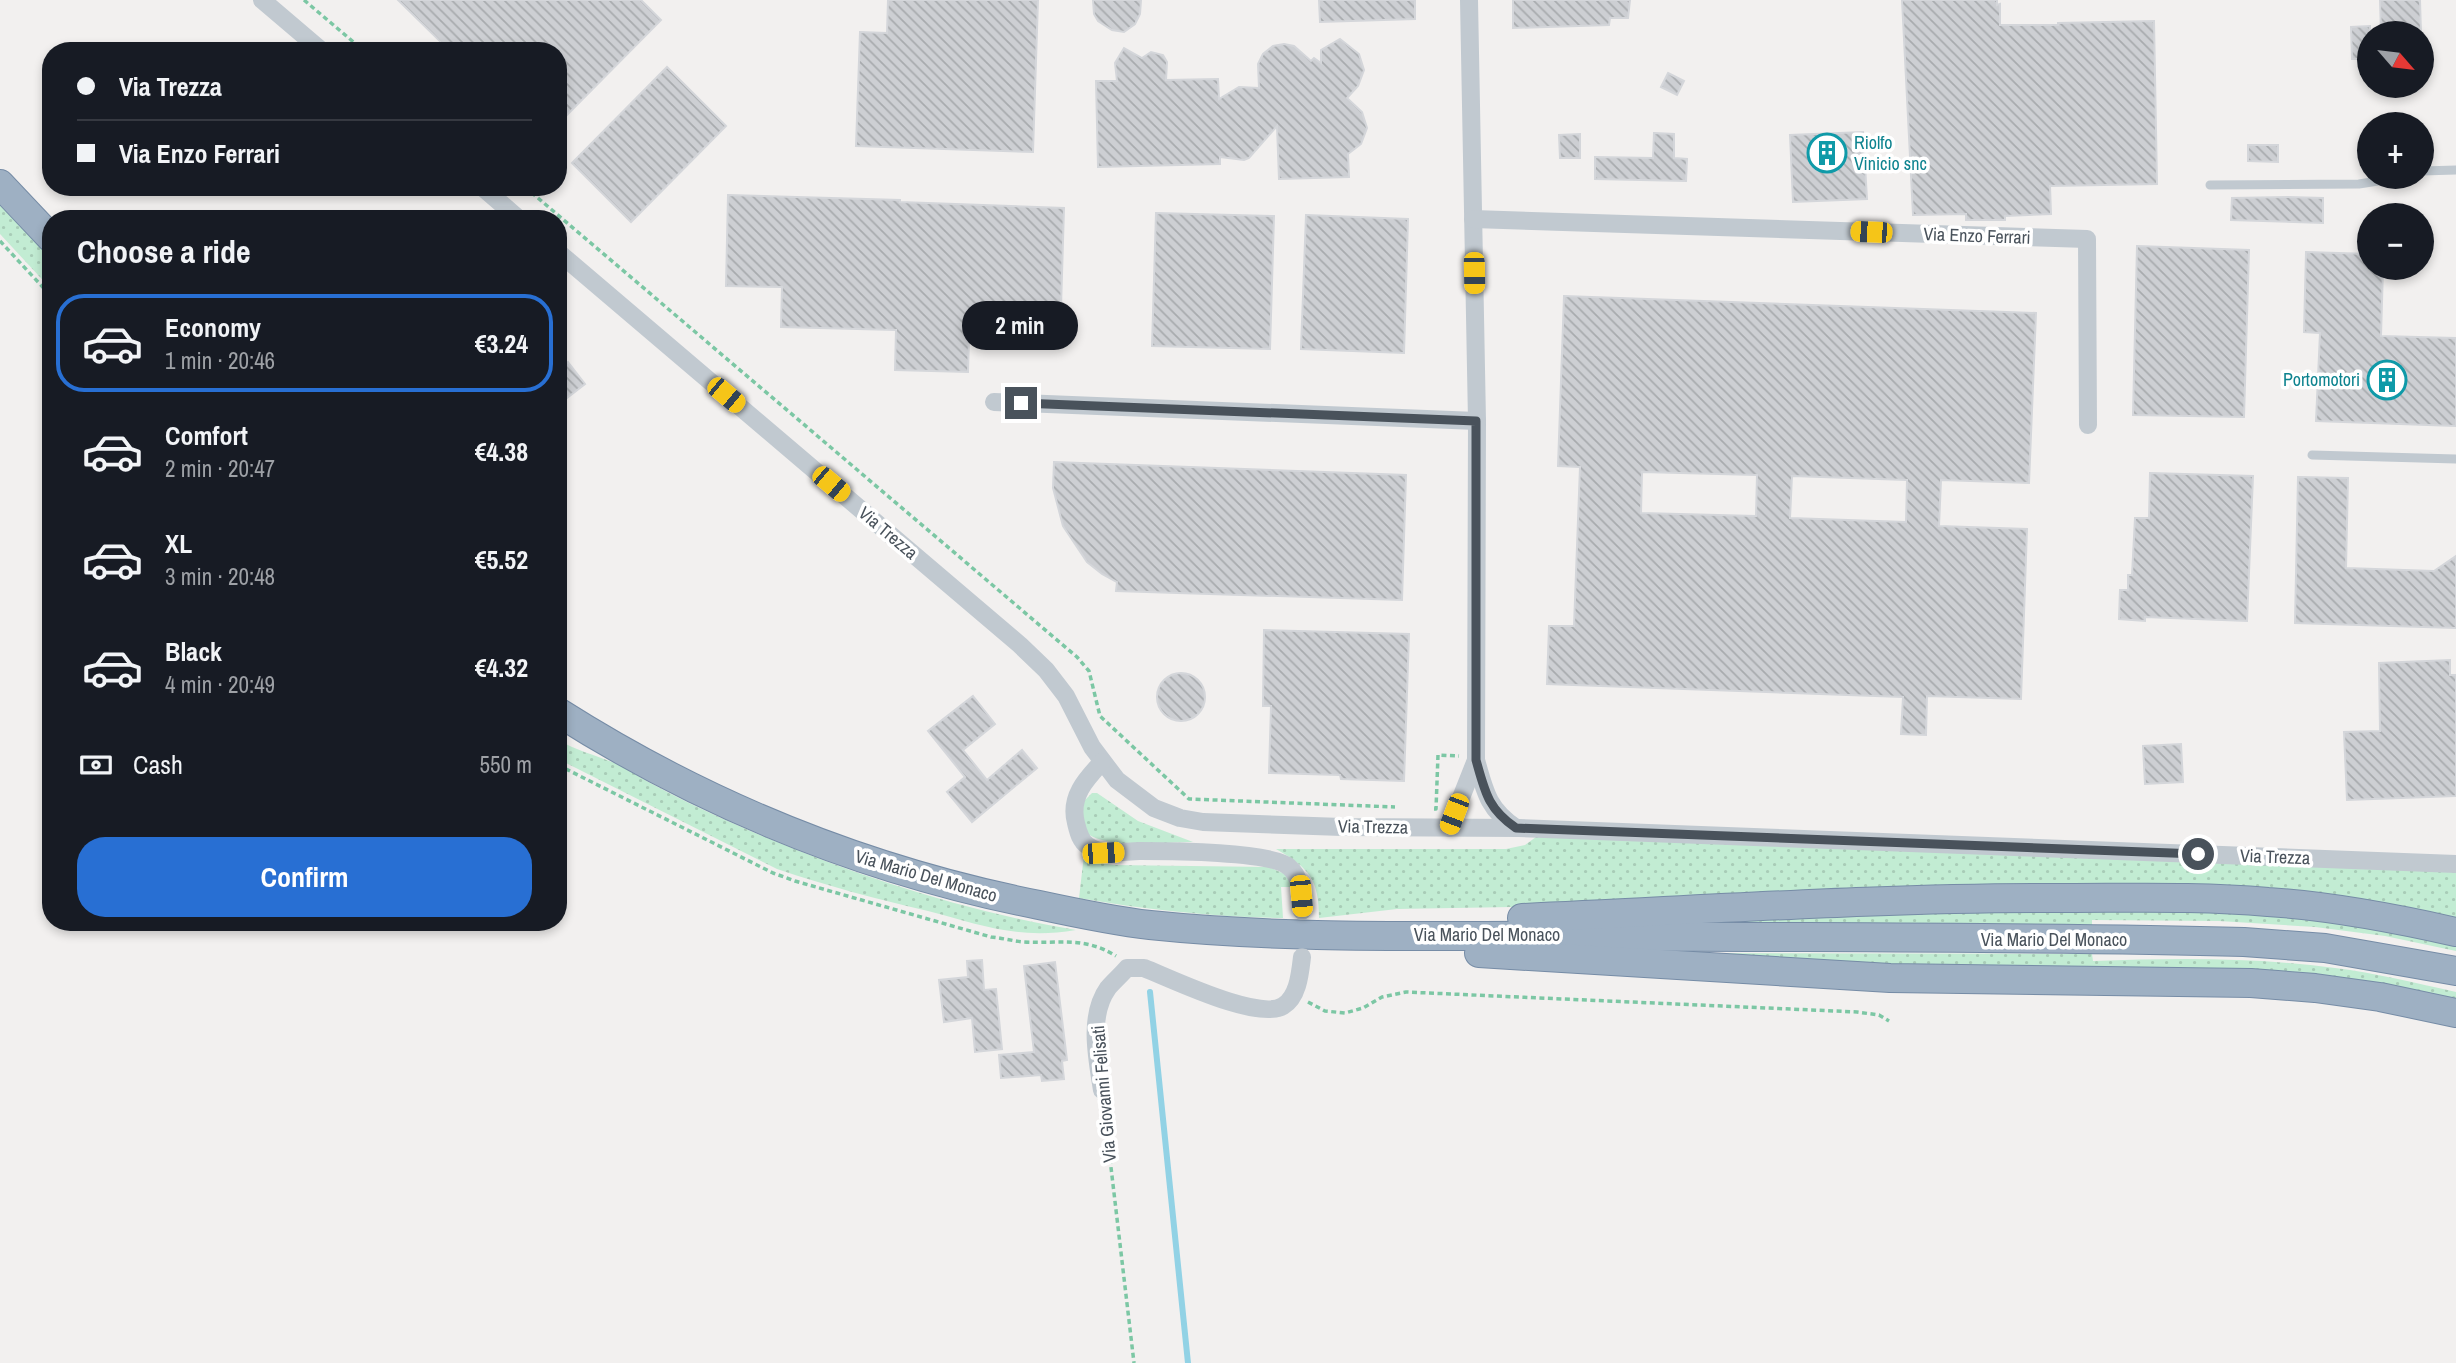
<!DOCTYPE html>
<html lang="en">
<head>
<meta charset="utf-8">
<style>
  body { margin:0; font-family:"Archivo Narrow",sans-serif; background:#20242c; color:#f1f3f6; height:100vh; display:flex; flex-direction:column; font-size:26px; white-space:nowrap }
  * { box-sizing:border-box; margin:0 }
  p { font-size:23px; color:#9ea1a6 }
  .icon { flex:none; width:38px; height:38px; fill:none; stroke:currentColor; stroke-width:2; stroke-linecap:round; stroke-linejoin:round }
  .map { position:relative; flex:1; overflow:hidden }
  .panel { position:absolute; left:42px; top:210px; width:525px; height:721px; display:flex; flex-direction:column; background:#171b24; border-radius:28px; box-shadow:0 4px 10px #0003 }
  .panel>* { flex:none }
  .top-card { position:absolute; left:42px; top:42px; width:525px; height:154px; border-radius:28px; box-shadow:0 4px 10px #0003; display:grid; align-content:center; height:154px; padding:0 35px; background:#171b24 }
  .needle { width:46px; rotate:118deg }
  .buttons { position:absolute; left:2357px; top:21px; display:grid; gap:14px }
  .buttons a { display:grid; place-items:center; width:77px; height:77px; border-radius:50%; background:#171b24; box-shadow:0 4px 10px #0003; font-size:35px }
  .end { position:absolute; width:32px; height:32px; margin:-16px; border:9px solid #49525b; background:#fff; box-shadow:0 0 0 4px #fff }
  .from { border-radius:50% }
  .bubble { position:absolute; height:49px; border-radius:24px; background:#171b24; box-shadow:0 4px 10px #0003; font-size:23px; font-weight:800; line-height:49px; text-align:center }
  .car { position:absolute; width:21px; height:42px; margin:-21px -10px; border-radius:9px; box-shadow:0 0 5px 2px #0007; background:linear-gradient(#f5c518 24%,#345 0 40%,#f5c518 0 76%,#345 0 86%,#f5c518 0) }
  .top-card b { display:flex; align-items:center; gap:24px; height:66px; font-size:26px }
  .top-card b+b { border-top:2px solid #363941 }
  .top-card i { width:18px; height:18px; background:#f1f3f6 }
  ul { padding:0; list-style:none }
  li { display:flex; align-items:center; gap:21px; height:98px; margin:0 14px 10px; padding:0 21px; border:4px solid transparent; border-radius:28px }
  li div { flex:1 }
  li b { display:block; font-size:26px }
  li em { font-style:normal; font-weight:800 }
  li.current { border-color:#286fd3 }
  li>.icon { width:63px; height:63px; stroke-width:1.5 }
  h2 { padding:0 35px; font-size:32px; line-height:84px }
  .pay { display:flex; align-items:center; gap:18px; height:77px; padding:0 35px; font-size:26px }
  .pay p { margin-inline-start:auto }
  .action { display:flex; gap:14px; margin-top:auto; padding:14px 35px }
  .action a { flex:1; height:80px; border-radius:28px; background:#286fd3; color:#fff; font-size:28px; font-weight:800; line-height:80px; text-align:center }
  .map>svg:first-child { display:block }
  .grass { fill:url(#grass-dots) }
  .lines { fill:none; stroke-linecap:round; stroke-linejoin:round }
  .stream { stroke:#92d2e5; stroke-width:6 }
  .building { fill:url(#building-back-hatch); stroke:#d4d6da; stroke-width:2; fill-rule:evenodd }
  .trunk-casing { stroke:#768ca6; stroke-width:30 }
  .path { stroke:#7cc7a4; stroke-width:3.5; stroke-dasharray:5 3.5; stroke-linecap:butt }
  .service { stroke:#c1c9d0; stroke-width:9 }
  .minor { stroke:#c1c9d0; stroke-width:18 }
  .trunk { stroke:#9eb0c3; stroke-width:28 }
  .route { stroke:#49525b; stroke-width:9 }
  .labels { text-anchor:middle; stroke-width:7; stroke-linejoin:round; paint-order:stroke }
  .culture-label { font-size:18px; fill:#0d838f; stroke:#fff; text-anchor:start }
  .street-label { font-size:18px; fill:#49525b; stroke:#fff }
</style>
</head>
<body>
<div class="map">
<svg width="2456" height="1363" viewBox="0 0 2456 1363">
  <defs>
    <pattern id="grass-dots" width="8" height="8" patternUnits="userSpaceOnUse" patternTransform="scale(1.75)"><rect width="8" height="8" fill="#c2ecd3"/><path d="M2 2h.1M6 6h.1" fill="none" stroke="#a8ccb7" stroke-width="1.8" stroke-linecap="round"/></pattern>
    <pattern id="building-back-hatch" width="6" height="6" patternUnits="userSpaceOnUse" patternTransform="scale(1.75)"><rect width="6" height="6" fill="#cdcfd3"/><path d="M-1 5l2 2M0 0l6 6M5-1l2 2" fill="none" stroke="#a8abae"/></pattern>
  </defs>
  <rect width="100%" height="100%" fill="#f2f0ef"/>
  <!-- grass -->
  <g class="grass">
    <path d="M0,204L51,259V289L0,234Z"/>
    <path d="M558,740C576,750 594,755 612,762C627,768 640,778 654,785C676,797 699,808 721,818C835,869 952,909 1076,930C1018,940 982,925 928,911C877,899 827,886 777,869L558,759Z"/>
    <path d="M1092,793H1097L1138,821L1193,842C1162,842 1111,850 1086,833L1082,818V803Z"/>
    <path d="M1536,837L2456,870V925L2378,907L1569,906L1397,909L1319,918C1319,879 1309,868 1276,849H1506L1525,845Z"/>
    <path d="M1084,855L1100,863L1113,865L1269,867L1287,875L1296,887H1281L1283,918C1214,917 1147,910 1079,898Z"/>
    <path d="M1938,908L2259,910L2456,940V951L2385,936L2315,927L2219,921L2092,920V926L1827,928L1669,922Z"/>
    <path d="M1669,953L2092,954L2093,961C2174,958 2254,957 2335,968C2375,973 2416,983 2456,992V1004Z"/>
  </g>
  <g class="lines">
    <!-- stream -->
    <path class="stream" d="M1150,992L1188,1363"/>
  </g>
  <!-- building -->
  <g class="building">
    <path d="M398,0H641L661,20L558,124V51H450Z"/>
    <path d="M888,0H1038L1033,152L856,146L860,32L887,33Z"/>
    <path d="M1093,0H1141L1140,14L1135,24L1124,32L1112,30L1098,21L1094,14Z"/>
    <path d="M1319,0H1415V19L1320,22Z"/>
    <path d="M1513,0H1630L1628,18H1610L1609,25L1513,28Z"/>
    <path d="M1902,0H1997V5L2000,4V25H2058V23L2154,21L2157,184L2050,186L2051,214L2005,216V220H1966V214L1913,215Z"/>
    <path d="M2380,0H2420L2421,33H2381Z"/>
    <path d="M2370,26V59H2352L2351,27Z"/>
    <path d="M1340,39L1359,54L1364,70L1358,86L1347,98L1362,112L1367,128L1361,144L1348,154L1349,177L1279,179L1277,126L1249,158L1244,160L1220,157V164L1098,167L1096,81H1117L1115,63L1124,48L1142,58L1151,52L1163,55L1167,62L1166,80L1218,79L1219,99L1239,87L1259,88L1258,64L1263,54L1273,46L1284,44L1294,46L1311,61L1314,58L1321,63V50Z"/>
    <path d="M667,67L726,126L631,222L572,163Z"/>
    <path d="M1668,73L1684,81L1677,95L1661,87Z"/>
    <path d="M1863,132L1867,199L1793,202L1790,135Z"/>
    <path d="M1654,133L1674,134V158L1687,159L1686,181L1595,179V157L1653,158Z"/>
    <path d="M1580,134V158H1560L1559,135Z"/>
    <path d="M2248,145H2278V162L2248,161Z"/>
    <path d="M728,195L900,200V202L1064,208L1060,341L969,338L968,372L895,370L896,330L781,327L782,287L726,286Z"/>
    <path d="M2288,197L2323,198V223L2231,220L2232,198Z"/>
    <path d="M1156,213L1274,216L1270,349L1152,346Z"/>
    <path d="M1306,215L1408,219L1404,353L1301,349Z"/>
    <path d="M2137,246L2249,250L2244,417L2133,415Z"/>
    <path d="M2306,252L2370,254V268H2383L2381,336L2456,338V426L2316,421L2320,333L2304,332Z"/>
    <path d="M1564,296L2036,313L2029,483L1941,480L1939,526L2027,529L2021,699L1927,696L1926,735L1901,734L1903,697L1547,684L1549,626H1574L1580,467L1558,466ZM1642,472L1757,475L1756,516L1641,513ZM1792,476L1907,480L1906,522L1790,518Z"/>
    <path d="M568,362L585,384L558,405V370Z"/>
    <path d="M1054,462L1406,475L1402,600L1116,591L1117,582L1102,574L1087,562L1063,526L1053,488Z"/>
    <path d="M2150,473L2253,476L2247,621L2145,617V621L2119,619L2120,590H2128V575H2132L2135,518H2149Z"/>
    <path d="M2298,477L2348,478L2346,568L2434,571L2456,556V628L2295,623Z"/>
    <path d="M1264,630L1409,634L1404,781L1341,779L1340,775L1269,773L1271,706H1263Z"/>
    <path d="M2450,660V675H2456V796L2347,800L2344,732L2380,731L2379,663Z"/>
    <circle cx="1181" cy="697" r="24"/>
    <path d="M973,696L995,724L963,750L987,780L1022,750L1037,768L972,822L947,792L965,777L928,731Z"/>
    <path d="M2181,744L2183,782L2145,784L2143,746Z"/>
    <path d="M982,960L984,990L996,989L1002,1049L975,1052L972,1018L944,1022L939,980L968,977L967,961Z"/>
    <path d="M1055,962L1067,1060L1062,1061L1064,1079L1042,1081L1041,1075L1001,1078L999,1055L1034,1052L1024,966Z"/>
  </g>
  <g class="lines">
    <defs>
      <g id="trunk">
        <path d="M0,184L51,238"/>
        <path d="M558,712C706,806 867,871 1039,905C1076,913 1113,921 1150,925C1294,940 1440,935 1584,936C1804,938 2024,936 2244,942L2325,948L2456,971"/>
        <path d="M1522,918C1703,910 1885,897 2067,898C2134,898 2201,896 2268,902C2332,906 2394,918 2456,932"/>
        <path d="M1479,953L1890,978L2251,983L2315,988L2380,997L2456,1013"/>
      </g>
    </defs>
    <!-- trunk casing -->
    <use href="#trunk" class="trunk-casing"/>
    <!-- path -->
    <g class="path">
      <path d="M304,0L364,51"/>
      <path d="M525,187L1077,657L1089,671L1100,716L1189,799L1395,807"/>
      <path d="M0,241L51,296"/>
      <path d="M558,765L773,873L795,881L991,937C1002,938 1013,941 1024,942C1059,944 1084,936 1116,956"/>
      <path d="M1434,809H1436L1438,755L1459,756"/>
      <path d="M1308,1002L1325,1011L1345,1013L1363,1008L1382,997L1406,992L1857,1012L1879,1015L1889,1021"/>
      <path d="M1104,1108L1134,1363"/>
    </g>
    <!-- service -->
    <g class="service">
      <path d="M2422,171L2456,170"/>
      <path d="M2210,185L2359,184L2403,177"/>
      <path d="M2312,455L2456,459"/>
    </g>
    <!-- minor -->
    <g class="minor">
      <path d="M262,0L322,51"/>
      <path d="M1469,0L1477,421L1476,760C1485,792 1488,809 1516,828"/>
      <path d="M482,187L519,219"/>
      <path d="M1473,219L2087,239L2088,425"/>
      <path d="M558,252L1020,645L1046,670L1066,696L1092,747L1117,780L1154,808L1180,818L1203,822L1342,827L1519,828L2456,864"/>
      <path d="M994,402L1477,421"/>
      <path d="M1102,762C1086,779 1069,797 1076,823C1078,831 1080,841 1088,846C1104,857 1123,851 1140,851C1168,851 1271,851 1289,867C1302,878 1301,895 1302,911"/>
      <path d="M1449,828L1476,760"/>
      <path d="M1102,1090C1097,1058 1088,1016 1108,988C1114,981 1121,975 1127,968H1144C1172,979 1258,1021 1283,1006C1298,997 1300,974 1302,957"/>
    </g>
    <!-- trunk -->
    <use href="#trunk" class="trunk"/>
  </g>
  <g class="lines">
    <!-- route -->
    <path class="route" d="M1021,403L1476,421V760C1485,792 1488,809 1516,828L2198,854"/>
  </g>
  <!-- icons -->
  <defs>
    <symbol id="building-ring" viewBox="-11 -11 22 22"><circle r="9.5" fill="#fff" stroke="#0f9aa8" stroke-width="1.5"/><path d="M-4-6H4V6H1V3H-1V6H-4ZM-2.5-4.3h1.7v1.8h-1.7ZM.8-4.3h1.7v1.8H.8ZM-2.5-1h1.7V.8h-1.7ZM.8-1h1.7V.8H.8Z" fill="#0f9aa8"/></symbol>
  </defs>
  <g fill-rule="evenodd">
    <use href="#building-ring" x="1805" y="131" width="44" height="44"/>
    <use href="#building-ring" x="2365" y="358" width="44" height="44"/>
  </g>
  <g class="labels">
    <!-- culture labels -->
    <g class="culture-label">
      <text x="1854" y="149">Riolfo<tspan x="1854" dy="21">Vinicio snc</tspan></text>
      <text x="2360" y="386" text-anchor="end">Portomotori</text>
    </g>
    <!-- street labels -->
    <g class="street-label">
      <text transform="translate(1977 236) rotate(2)" y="6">Via Enzo Ferrari</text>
      <text transform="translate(888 533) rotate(40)" y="6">Via Trezza</text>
      <text transform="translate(1373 827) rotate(1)" y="6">Via Trezza</text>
      <text transform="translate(2275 857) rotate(2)" y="6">Via Trezza</text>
      <text transform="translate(926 876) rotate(16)" y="6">Via Mario Del Monaco</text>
      <text x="1487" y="941">Via Mario Del Monaco</text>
      <text x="2054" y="946">Via Mario Del Monaco</text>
      <text transform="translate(1104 1094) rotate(-95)" y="6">Via Giovanni Felisati</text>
    </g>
  </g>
</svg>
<div class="buttons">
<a><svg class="needle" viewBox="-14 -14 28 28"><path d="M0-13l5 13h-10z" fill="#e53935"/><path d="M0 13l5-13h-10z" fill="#9ea1a6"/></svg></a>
<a>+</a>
<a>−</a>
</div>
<i class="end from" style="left:2198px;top:854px"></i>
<i class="end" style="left:1021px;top:403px"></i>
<div class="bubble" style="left:962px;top:301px;width:116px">2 min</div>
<i class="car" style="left:1871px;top:232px;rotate:272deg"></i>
<i class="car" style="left:1474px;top:273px;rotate:179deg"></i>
<i class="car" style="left:726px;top:395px;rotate:130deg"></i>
<i class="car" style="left:831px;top:484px;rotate:130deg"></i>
<i class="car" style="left:1454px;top:814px;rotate:201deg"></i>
<i class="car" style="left:1103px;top:853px;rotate:87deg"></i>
<i class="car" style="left:1301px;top:896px;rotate:175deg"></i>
<div class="top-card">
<b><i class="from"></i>Via Trezza</b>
<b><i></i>Via Enzo Ferrari</b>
</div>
<section class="panel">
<h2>Choose a ride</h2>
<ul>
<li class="current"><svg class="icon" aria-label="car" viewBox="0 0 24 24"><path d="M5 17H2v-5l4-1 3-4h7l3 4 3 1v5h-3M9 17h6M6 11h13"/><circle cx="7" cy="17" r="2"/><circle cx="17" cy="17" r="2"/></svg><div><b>Economy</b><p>1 min · 20:46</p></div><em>€3.24</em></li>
<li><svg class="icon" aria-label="car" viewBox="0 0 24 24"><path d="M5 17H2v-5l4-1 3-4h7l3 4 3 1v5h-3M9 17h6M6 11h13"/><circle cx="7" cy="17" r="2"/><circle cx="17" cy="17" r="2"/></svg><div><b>Comfort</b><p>2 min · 20:47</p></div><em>€4.38</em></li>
<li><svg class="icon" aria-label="car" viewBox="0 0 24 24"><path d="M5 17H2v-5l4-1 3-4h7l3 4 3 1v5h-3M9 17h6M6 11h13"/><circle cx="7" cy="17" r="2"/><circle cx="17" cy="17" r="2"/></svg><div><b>XL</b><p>3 min · 20:48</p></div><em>€5.52</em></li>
<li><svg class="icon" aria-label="car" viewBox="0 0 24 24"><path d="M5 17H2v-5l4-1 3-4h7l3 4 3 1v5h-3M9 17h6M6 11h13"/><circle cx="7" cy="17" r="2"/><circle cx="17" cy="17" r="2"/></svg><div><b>Black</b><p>4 min · 20:49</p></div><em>€4.32</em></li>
</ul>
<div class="pay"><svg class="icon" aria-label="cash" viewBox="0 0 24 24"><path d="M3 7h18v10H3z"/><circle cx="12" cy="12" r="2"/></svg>Cash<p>550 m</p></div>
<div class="action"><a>Confirm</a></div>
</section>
</div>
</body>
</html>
